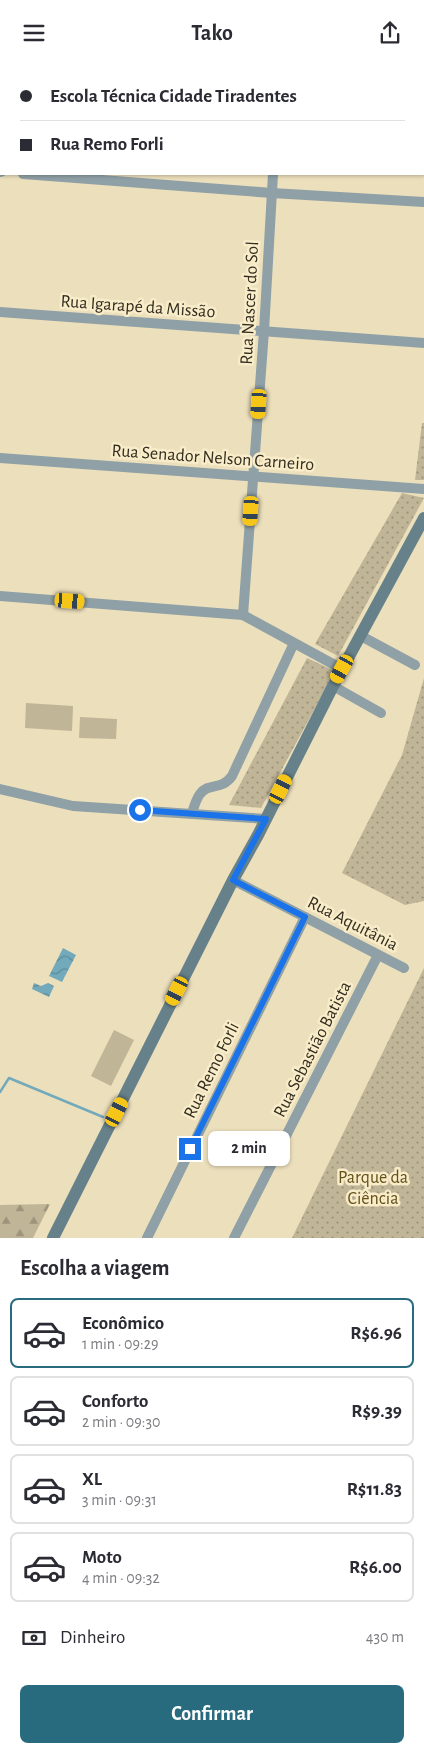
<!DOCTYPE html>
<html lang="pt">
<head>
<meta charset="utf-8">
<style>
  body { margin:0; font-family:"Alegreya Sans",sans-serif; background:#f7f7f7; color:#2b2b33; height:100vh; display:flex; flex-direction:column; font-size:19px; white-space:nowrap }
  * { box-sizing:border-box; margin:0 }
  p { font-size:16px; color:#7c7c81 }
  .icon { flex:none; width:28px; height:28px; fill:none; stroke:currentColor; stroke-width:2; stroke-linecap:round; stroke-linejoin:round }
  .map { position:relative; height:1173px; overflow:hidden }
  .sheet { display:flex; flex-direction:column; background:#fff; flex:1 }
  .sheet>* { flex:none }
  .guide { position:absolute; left:0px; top:0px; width:425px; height:110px; box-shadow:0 1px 4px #0004; display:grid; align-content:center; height:110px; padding:0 20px; background:#fff }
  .end { position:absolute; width:22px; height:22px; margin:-11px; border:6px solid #1a73e8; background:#fff; box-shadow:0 0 0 2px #fff }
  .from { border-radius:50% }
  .bubble { position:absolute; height:35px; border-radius:8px; background:#fff; box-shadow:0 1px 4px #0004; font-size:16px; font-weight:700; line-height:35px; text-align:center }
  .car { position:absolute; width:15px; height:30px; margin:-15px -8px; border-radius:6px; box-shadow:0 0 4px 1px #0007; background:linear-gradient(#f5c518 24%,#345 0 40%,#f5c518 0 76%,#345 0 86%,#f5c518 0) }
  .guide b { display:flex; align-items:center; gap:18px; height:48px; font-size:19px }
  .guide b+b { border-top:1px solid #e1e1e2 }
  .guide i { width:12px; height:12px; background:#2b2b33 }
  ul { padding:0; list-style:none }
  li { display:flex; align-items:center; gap:15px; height:70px; margin:0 10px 8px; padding:0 10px; border:2px solid #e1e1e2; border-radius:8px }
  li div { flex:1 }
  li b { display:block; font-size:19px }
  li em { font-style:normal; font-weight:700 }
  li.on { border-color:#296b7e }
  li>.icon { width:45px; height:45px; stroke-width:1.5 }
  h2 { padding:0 20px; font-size:22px; line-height:60px }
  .pay { display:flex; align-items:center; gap:12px; height:55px; padding:0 20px; font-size:19px }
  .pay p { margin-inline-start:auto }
  .cta { display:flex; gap:10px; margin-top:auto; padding:10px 20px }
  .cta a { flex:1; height:58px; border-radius:8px; background:#296b7e; color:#fff; font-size:20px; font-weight:700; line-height:58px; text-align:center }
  header { display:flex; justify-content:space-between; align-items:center; height:65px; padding:0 20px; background:#fff; font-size:22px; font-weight:700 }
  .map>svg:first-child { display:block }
  .grass { fill:#c0b597 }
  .forest { fill:url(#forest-firs) }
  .park { fill:url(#park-dots) }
  .water { fill:url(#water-waves) }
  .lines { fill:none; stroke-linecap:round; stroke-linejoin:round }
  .stream { stroke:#72aabc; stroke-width:2.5 }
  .street { stroke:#8fa0a6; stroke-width:10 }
  .secondary { stroke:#67818a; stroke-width:12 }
  .route { stroke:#1a73e8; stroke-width:6 }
  .labels { text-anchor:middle; stroke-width:5; stroke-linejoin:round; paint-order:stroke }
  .street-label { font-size:18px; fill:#322d20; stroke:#f9ecc9 }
  .park-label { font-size:18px; fill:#63501a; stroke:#f9ecc9 }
</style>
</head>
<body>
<header><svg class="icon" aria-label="menu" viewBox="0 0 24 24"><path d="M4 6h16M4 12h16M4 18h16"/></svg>Tako<svg class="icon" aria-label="share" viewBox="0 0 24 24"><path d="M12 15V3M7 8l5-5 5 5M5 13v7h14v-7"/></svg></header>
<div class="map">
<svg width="424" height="1173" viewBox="0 0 424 1173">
  <defs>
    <pattern id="forest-firs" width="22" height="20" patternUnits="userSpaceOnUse" patternTransform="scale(1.25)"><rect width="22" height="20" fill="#c0b597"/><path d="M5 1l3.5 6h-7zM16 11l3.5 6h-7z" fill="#9d947b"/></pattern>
    <pattern id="park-dots" width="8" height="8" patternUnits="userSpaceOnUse" patternTransform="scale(1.25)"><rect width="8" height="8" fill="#c0b597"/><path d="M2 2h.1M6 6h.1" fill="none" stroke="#9d947b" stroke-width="1.8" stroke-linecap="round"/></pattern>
    <pattern id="water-waves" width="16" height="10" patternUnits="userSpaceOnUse" patternTransform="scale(1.25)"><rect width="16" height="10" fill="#72aabc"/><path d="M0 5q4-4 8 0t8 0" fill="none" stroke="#5e8b98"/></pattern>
  </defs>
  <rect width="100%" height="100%" fill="#ecdfbc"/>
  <!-- grass -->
  <g class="grass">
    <path d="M26,638L73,641L72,666L25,663Z"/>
    <path d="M80,652L117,654L116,674L79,673Z"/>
    <path d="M114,965L134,975L111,1021L91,1011Z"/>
  </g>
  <!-- forest -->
  <path class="forest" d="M50,1139L33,1173H0V1140Z"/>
  <!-- park -->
  <g class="park">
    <path d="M422,358H424V415H415Z"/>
    <path d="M402,428L424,433L338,591L315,579Z"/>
    <path d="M307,593L335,606L261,743L229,740Z"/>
    <path d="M424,613V836L405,840L342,808L402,690Z"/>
    <path d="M424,903V1173H292Z"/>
  </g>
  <!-- water -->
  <g class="water">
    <path d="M63,883L76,890L62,917L49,911Z"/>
    <path d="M34,918L41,921L48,918L54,921L49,932L32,924Z"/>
  </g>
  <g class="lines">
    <!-- stream -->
    <path class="stream" d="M0,1027L9,1013L103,1052"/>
    <!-- street -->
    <g class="street">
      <path d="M281,1V0"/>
      <path d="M0,107H1"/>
      <path d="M23,109L272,128L424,137"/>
      <path d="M0,247L424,278"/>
      <path d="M0,393L424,424"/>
      <path d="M0,531L243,550L342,604"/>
      <path d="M243,550L264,266L273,109"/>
      <path d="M361,571L415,600"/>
      <path d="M333,621L381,648"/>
      <path d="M0,724L73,741L266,754"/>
      <path d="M192,748C194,742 196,734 200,729C209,717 221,726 232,711L294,578"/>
      <path d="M233,815L404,903"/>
      <path d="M147,1173L305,852"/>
      <path d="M234,1173L378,890"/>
    </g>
    <!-- secondary -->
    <path class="secondary" d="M53,1173L233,815L258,770L333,621L424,453"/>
  </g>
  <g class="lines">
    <!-- route -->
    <path class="route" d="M140,745L266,754L233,815L305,852L190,1084"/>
  </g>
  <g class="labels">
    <!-- street labels -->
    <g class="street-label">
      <text transform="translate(249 238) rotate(-87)" y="6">Rua Nascer do Sol</text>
      <text transform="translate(138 241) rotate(4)" y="6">Rua Igarapé da Missão</text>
      <text transform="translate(213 392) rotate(4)" y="6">Rua Senador Nelson Carneiro</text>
      <text transform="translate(353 858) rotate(27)" y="6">Rua Aquitânia</text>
      <text transform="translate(312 984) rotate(-63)" y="6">Rua Sebastião Batista</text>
      <text transform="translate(211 1005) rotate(-64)" y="6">Rua Remo Forli</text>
    </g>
    <!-- park labels -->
    <g class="park-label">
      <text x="373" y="1118">Parque da<tspan x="373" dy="21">Ciência</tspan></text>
    </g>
  </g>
</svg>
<i class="end from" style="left:140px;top:745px"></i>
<i class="end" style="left:190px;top:1084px"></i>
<div class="bubble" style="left:208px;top:1066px;width:82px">2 min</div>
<i class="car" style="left:259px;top:339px;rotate:184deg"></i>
<i class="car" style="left:251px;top:446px;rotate:184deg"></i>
<i class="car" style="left:70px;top:536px;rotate:94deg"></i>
<i class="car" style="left:342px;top:604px;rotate:209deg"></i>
<i class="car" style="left:281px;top:724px;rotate:26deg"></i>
<i class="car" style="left:177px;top:926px;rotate:207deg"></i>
<i class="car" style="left:117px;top:1047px;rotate:27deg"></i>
<div class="guide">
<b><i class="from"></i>Escola Técnica Cidade Tiradentes</b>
<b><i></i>Rua Remo Forli</b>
</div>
</div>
<section class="sheet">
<h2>Escolha a viagem</h2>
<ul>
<li class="on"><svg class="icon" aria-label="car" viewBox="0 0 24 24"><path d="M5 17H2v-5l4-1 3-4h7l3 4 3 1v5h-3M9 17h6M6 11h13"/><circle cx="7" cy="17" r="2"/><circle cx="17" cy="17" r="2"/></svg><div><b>Econômico</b><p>1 min · 09:29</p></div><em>R$6.96</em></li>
<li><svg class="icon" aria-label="car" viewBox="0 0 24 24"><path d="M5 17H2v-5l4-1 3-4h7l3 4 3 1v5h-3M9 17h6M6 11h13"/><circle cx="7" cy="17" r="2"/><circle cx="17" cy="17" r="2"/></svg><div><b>Conforto</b><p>2 min · 09:30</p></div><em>R$9.39</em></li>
<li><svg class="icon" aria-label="car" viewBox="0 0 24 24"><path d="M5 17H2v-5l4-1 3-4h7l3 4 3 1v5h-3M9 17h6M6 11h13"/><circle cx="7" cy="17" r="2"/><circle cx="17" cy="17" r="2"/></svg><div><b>XL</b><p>3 min · 09:31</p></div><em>R$11.83</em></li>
<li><svg class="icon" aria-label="car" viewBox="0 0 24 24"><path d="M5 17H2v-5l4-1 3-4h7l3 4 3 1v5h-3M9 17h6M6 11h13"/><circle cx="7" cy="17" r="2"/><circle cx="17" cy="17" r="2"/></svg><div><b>Moto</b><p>4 min · 09:32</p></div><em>R$6.00</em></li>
</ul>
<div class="pay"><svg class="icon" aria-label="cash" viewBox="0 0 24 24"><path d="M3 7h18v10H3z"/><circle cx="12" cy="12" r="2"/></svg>Dinheiro<p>430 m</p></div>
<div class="cta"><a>Confirmar</a></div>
</section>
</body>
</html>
